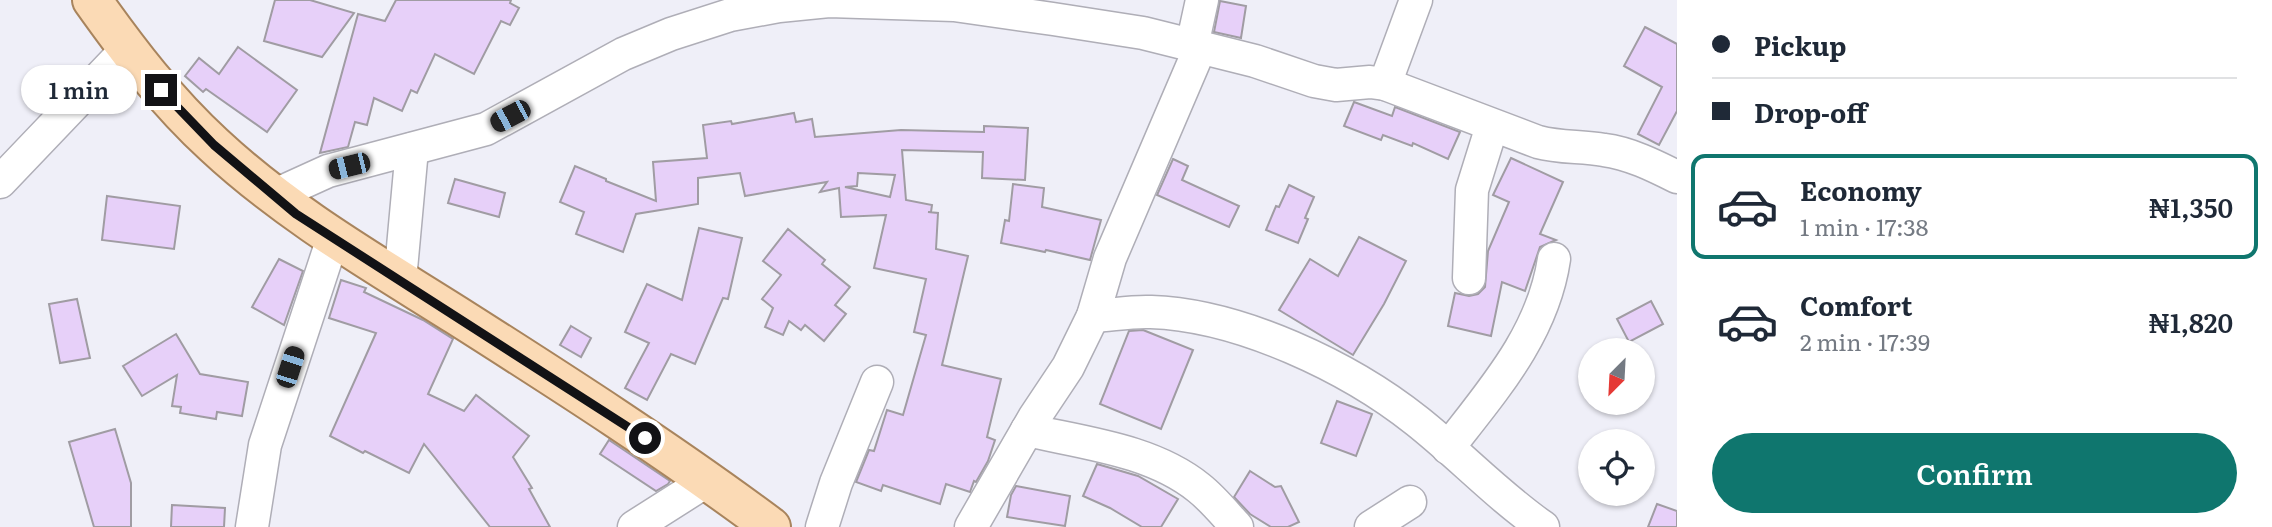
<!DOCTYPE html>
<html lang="en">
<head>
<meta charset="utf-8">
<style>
  body { margin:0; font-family:Literata,serif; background:#f2f2f3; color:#1f2937; height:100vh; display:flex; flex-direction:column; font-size:26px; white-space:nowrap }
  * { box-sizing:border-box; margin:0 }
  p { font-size:23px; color:#747a83 }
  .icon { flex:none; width:38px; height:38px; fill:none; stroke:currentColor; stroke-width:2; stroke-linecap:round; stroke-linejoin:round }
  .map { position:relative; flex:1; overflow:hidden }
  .drawer { display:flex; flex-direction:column; background:#fff; width:595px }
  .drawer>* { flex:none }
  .top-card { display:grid; align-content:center; height:154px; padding:0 35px; background:#fff }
  .needle { width:46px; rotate:204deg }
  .controls { position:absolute; left:1578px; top:338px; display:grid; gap:14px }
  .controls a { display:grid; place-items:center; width:77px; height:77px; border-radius:50%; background:#fff; box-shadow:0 2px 5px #0004; font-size:35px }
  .end { position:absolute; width:32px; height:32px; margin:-16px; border:9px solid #121215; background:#fff; box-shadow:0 0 0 4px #fff }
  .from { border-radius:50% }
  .bubble { position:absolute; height:49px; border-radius:24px; background:#fff; box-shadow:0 2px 5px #0004; font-size:23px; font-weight:600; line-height:49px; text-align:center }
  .car { position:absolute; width:21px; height:42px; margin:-21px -10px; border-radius:9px; box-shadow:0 0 5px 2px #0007; background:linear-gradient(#222 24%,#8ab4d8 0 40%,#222 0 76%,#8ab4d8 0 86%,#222 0) }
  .top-card b { display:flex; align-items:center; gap:24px; height:66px; font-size:26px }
  .top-card b+b { border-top:2px solid #e0e1e3 }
  .top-card i { width:18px; height:18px; background:#1f2937 }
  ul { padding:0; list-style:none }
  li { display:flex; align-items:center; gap:21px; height:105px; margin:0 14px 10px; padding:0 21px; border:4px solid transparent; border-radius:14px }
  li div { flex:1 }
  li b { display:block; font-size:26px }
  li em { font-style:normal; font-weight:600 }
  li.on { border-color:#0f766e }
  li>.icon { width:63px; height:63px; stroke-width:1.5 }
  .action { display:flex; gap:14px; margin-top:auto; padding:14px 35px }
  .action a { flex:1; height:80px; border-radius:42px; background:#0f766e; color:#fff; font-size:28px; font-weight:600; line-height:80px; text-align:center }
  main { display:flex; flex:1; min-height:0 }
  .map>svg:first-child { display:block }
  .building { fill:#e7d0f9; stroke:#a09ca3; stroke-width:2; fill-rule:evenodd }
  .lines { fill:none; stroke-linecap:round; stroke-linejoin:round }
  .minor-casing { stroke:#afaeb7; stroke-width:35 }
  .major-casing { stroke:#a8845d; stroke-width:42 }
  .minor { stroke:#fff; stroke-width:32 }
  .major { stroke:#fbdab5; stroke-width:38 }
  .route { stroke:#121215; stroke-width:9 }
</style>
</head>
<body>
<main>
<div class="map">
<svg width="1677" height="527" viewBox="0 0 1677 527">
  <rect width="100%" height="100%" fill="#efeff8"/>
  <!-- building -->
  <g class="building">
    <path d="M275,0H310L354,13L322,57L264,41Z"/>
    <path d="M396,0H511L510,3L519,8L510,25L501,21L474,74L435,54L417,93L411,90L402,111L374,98L367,125L355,122L348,147L320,153L358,14L385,21Z"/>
    <path d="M1220,1L1246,6L1241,38L1214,32Z"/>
    <path d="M1645,27L1677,44V111L1659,145L1638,134L1662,87L1624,66Z"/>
    <path d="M238,47L297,90L267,132L206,89L203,92L185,76L199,58L219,74Z"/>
    <path d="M1354,102L1392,116L1395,107L1460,132L1448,159L1413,143L1412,146L1383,135L1381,140L1344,126Z"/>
    <path d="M794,113L796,122L812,119L815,137L901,130L984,132V126L1028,128L1025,180L982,178L983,152L902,150L906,200L932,205L931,212H928L938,213L936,249L968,256L942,365L1001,379L987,437L995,440L988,461L976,482L974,481L970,492L946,484L940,504L883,485L881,491L856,482L869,450L874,451L887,410L903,415L926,335L914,332L926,279L874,268L886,215L841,217L839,188L820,192L827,182L745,196L740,173L698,178V204L636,214L623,252L576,234L584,212L560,202L575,166L606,179V181L656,201L653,162L707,158L703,125L731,121L732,124ZM858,173L895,175L890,197L845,187L857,186Z"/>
    <path d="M1511,158L1563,182L1540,234L1556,240L1540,247L1525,291L1502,282L1491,336L1448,326L1455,293L1469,296L1478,294L1485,287L1488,251L1509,202L1493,195Z"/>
    <path d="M1173,159L1188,166L1182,180L1239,206L1229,227L1157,195Z"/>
    <path d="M455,179L505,193L499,217L448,203Z"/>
    <path d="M1013,184L1044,188L1042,207L1101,220L1090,260L1046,250L1045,252L1001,243L1005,220L1009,221Z"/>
    <path d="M1289,185L1314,197L1305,218L1308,219L1298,243L1266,230L1276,206L1279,207Z"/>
    <path d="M107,196L180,206L174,249L102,240Z"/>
    <path d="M699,228L742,238L728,299L723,298L695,364L671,354L647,400L625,388L649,343L625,332L647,284L682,300Z"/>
    <path d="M788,229L825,260L822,264L850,287L835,305L846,314L824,341L805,325L801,330L789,321L783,335L765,327L773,308L762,299L781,275L763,261Z"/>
    <path d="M1359,237L1406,261L1384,304L1353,355L1279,310L1310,259L1338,276Z"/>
    <path d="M279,259L303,271L284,325L252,307Z"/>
    <path d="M341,280L366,288L364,292L423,320L453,339L428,394L464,411L476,395L529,436L513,457L532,488L529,489L550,527H490L424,444L409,473L365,451L363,453L330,436L376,333L329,318Z"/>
    <path d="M77,299L90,358L60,363L49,304Z"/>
    <path d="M1651,301L1663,324L1629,342L1617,319Z"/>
    <path d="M571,326L591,338L581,357L560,345Z"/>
    <path d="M1143,330L1193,350L1161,429L1100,404L1129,331Z"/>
    <path d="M176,334L200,374L248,382L242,416L217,412L216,419L180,413L181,407L172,406L177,375L142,396L123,366Z"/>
    <path d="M1337,401L1372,414L1356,456L1321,443Z"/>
    <path d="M115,429L131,483V527H94L69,442Z"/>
    <path d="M609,440L670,481L668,484L656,491L600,454Z"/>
    <path d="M1097,464L1138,476L1178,499L1161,527H1142L1110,508L1083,496Z"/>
    <path d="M1250,471L1275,487L1281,486L1299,522L1288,527H1271L1250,514L1234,497Z"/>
    <path d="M1016,486L1070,496L1065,526L1007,517L1011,495Z"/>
    <path d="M1657,504L1677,511V527H1648Z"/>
    <path d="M172,505L225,508L224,527H171Z"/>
  </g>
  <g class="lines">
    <defs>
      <g id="minor">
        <path d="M1192,46L1202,0"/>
        <path d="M1385,84L1416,0"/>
        <path d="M0,182L127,49"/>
        <path d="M273,196L328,171L486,129L623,54L671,34L730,15L779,6L829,1L954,5L1053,19L1143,33L1255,61L1314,81L1336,85L1370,82L1385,84L1538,142C1560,148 1581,146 1604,150C1629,153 1655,166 1677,177"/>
        <path d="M1469,278L1472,190L1492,126"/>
        <path d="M400,280L412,149"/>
        <path d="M1093,316C1112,315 1132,311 1151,312C1240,315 1349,367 1417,421C1460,455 1498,496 1543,527"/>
        <path d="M1027,430C1084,443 1152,450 1199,488C1213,499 1225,514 1237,527"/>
        <path d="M1448,448C1493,390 1543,334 1554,259"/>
        <path d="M252,527L265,445L333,238"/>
        <path d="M634,527L708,480"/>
        <path d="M822,527L836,483L877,382"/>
        <path d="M971,527L1034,418L1068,367L1093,316L1110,258L1200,48"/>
        <path d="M1371,527L1410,502"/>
      </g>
      <path id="major" d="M92,0C129,52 167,102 214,145C287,213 372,262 456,315C563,383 669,451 771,527"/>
    </defs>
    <!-- minor casing -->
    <use href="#minor" class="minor-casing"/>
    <!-- major casing -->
    <use href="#major" class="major-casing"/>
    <!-- minor -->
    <use href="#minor" class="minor"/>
    <!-- major -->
    <use href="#major" class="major"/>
  </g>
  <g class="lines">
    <!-- route -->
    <path class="route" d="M161,90L214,145L296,214L645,438"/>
  </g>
</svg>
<div class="controls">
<a><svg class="needle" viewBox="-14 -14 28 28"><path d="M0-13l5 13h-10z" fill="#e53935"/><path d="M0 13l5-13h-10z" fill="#747a83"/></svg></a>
<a><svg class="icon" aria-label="locate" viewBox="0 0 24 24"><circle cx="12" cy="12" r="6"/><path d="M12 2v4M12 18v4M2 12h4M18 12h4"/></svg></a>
</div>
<i class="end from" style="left:645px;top:438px"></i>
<i class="end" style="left:161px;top:90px"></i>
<div class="bubble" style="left:21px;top:65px;width:116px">1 min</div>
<i class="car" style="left:510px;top:116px;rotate:242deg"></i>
<i class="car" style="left:349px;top:166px;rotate:256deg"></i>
<i class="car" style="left:290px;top:367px;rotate:18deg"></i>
</div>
<section class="drawer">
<div class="top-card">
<b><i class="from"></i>Pickup</b>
<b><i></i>Drop-off</b>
</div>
<ul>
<li class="on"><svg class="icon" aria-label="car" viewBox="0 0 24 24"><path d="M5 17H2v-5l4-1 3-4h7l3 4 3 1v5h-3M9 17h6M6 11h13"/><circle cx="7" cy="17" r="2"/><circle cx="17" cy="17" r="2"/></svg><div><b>Economy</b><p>1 min · 17:38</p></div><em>₦1,350</em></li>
<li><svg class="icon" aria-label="car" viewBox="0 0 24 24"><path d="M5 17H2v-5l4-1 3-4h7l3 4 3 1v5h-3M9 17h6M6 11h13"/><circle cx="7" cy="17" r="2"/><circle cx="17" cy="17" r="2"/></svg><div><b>Comfort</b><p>2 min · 17:39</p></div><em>₦1,820</em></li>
</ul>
<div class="action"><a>Confirm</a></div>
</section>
</main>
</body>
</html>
